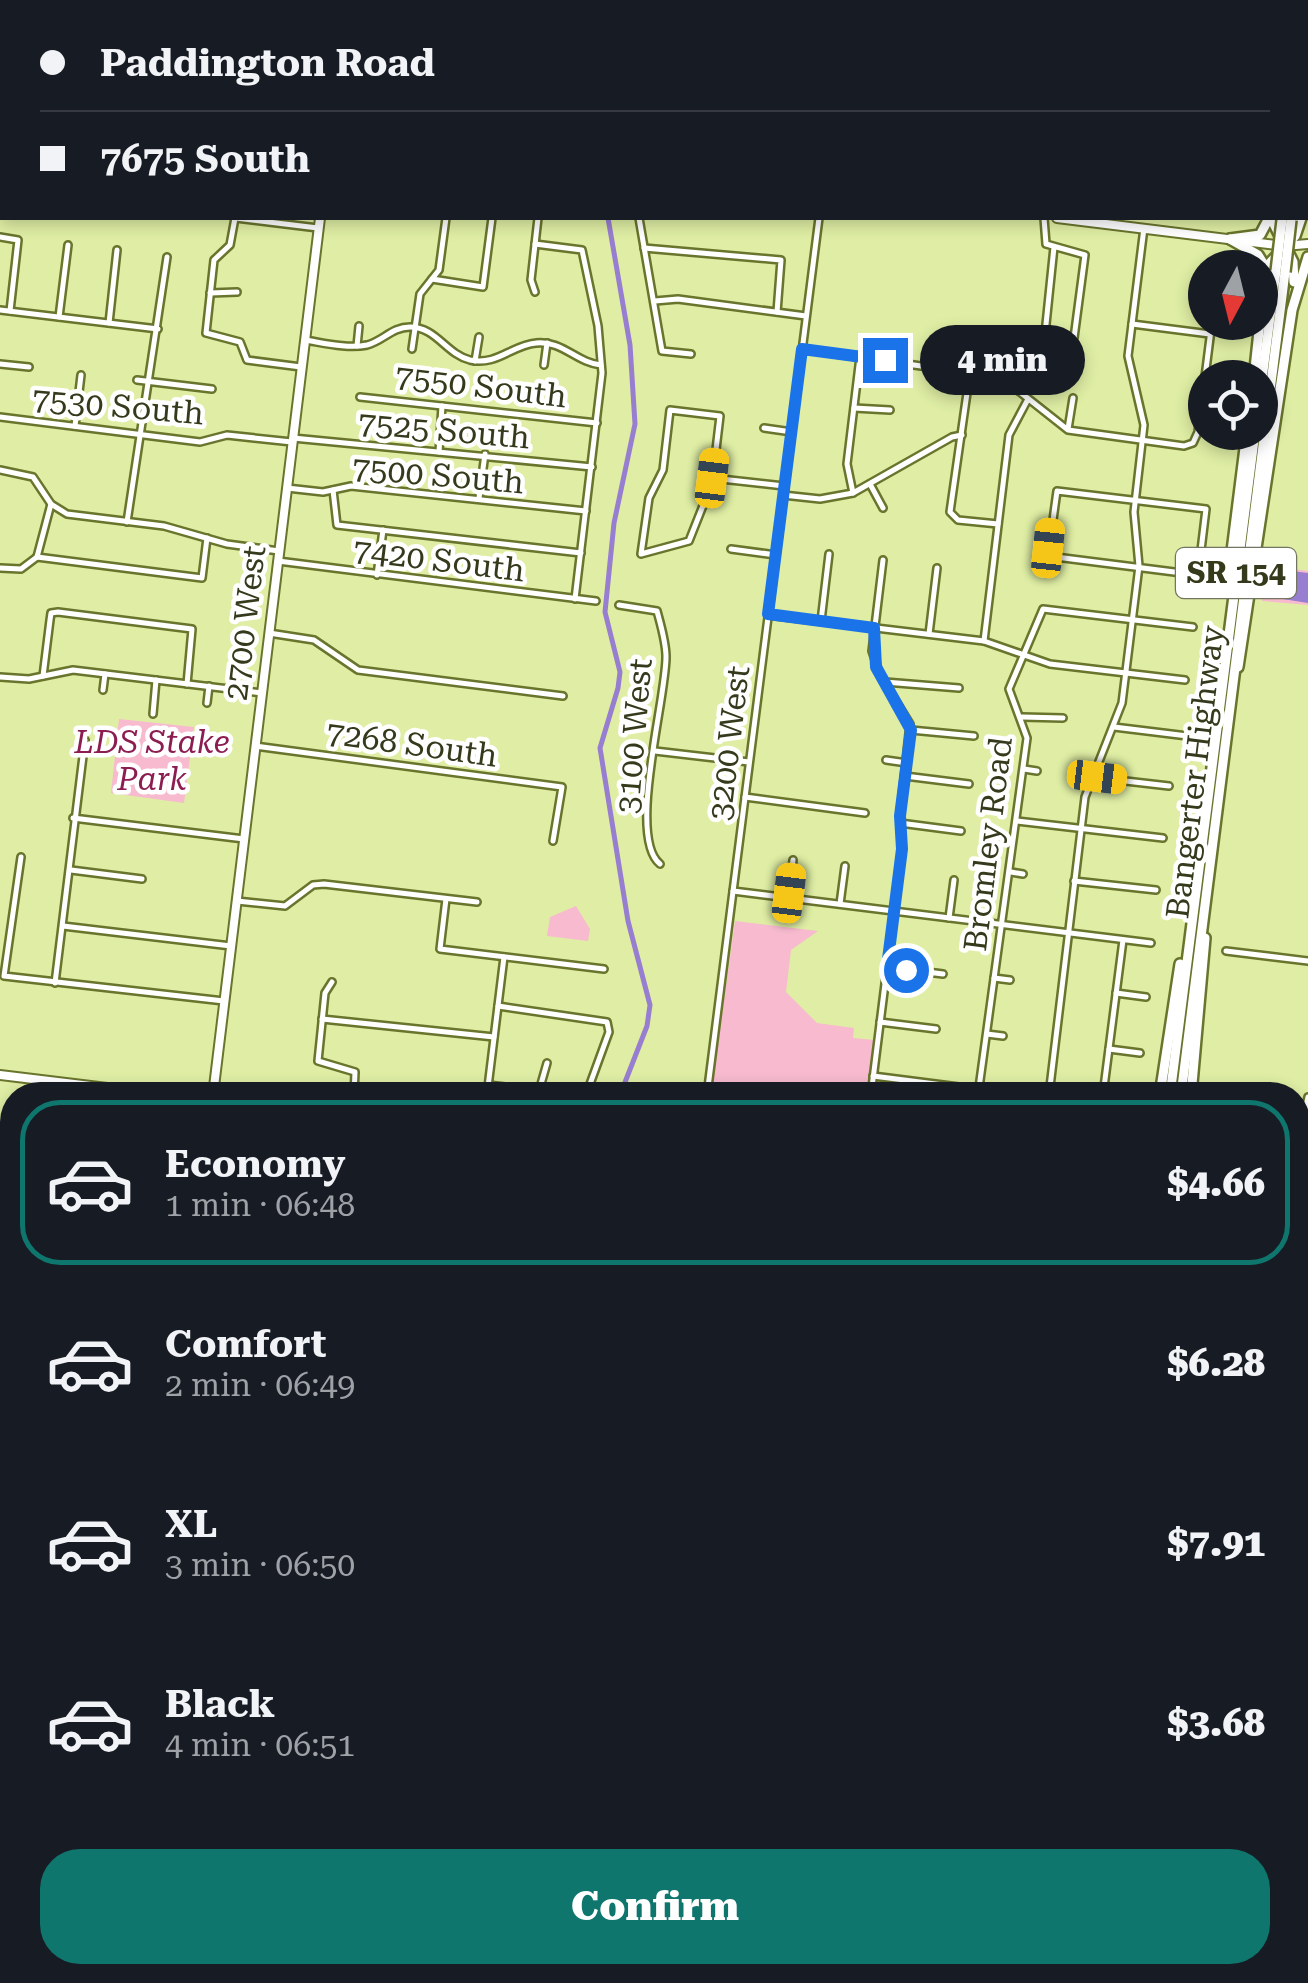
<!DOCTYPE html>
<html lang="en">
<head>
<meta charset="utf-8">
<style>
  body { margin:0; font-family:"Roboto Serif",serif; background:#242831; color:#f1f3f6; height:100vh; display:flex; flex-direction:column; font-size:38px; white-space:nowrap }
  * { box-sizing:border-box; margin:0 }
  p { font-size:32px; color:#9ea1a6 }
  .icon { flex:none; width:55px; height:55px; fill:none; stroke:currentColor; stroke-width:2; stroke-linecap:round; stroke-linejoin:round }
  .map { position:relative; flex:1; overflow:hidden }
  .side { position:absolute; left:0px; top:1082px; width:1310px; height:902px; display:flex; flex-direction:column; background:#171b24; border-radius:40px 40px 0 0; box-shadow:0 5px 15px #0003 }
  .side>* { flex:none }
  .banner { position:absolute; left:0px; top:0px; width:1310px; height:220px; box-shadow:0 5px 15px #0003; display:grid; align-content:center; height:220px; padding:0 40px; background:#171b24 }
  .needle { width:65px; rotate:187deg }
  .tools { position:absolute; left:1188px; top:250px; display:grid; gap:20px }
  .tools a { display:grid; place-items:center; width:90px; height:90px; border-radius:50%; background:#171b24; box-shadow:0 5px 15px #0003; font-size:50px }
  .end { position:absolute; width:45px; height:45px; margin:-22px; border:12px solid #1a73e8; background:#fff; box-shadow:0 0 0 5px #fff }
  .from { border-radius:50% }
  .bubble { position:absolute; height:70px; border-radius:35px; background:#171b24; box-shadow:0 5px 15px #0003; font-size:32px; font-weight:800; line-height:70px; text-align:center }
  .car { position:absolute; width:30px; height:60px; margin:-30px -15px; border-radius:12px; box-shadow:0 0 8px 2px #0007; background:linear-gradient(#f5c518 24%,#345 0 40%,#f5c518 0 76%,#345 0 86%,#f5c518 0) }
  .banner b { display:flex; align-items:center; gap:35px; height:95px; font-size:38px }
  .banner b+b { border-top:2px solid #363941 }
  .banner i { width:25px; height:25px; background:#f1f3f6 }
  ul { padding:18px 0 0; list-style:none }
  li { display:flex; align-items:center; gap:30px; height:165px; margin:0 20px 15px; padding:0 20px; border:5px solid transparent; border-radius:40px }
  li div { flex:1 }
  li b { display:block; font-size:38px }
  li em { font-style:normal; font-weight:800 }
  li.current { border-color:#0f766e }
  li>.icon { width:90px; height:90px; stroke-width:1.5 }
  .primary-button { display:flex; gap:20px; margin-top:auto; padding:20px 40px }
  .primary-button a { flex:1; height:115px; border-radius:40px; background:#0f766e; color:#fff; font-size:40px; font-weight:800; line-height:115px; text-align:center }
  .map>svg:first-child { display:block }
  .green { fill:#f7bace }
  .water { fill:#987ed0 }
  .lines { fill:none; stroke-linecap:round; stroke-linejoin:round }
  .canal { stroke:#987ed0; stroke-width:5 }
  .minor-casing { stroke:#69742d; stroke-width:10 }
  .major-casing { stroke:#69742d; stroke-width:12 }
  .highway-casing { stroke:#69742d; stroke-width:14 }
  .minor { stroke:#fff; stroke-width:5 }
  .major { stroke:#fff; stroke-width:8 }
  .highway { stroke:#fff; stroke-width:9 }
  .highway-bridge-casing { stroke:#69742d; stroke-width:14; stroke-linecap:butt }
  .highway-bridge { stroke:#fff; stroke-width:9 }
  .route { stroke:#1a73e8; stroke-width:12 }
  .labels { text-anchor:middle; stroke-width:9; stroke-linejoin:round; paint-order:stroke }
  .shield { fill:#fff; stroke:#727560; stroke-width:2.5 }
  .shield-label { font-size:30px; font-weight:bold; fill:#353a1c }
  .street-label { font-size:32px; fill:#353a1c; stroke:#fff }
  .park-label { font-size:32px; font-style:italic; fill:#8c1d51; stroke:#fff }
</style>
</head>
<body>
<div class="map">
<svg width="1308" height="1983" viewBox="0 0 1308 1983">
  <rect width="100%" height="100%" fill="#dfeea4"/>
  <!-- green -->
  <g class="green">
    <path d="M1266,565L1308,571V605L1262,601Z"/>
    <path d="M119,719L194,727L184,803L111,793Z"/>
    <path d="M576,906L590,929L588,941L547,936L550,917Z"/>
    <path d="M735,921L818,931L791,950L786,992L817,1023L854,1028L853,1038L875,1040L867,1095H711Z"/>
    <path d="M1308,1267L1304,1278L1308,1282L1301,1288L1308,1290L1302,1297L1308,1302L1300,1309L1308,1310L1302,1316L1308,1322L1302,1321L1301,1328L1308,1330V1334L1301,1331L1298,1347V1277L1301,1268Z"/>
    <path d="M1298,1605L1308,1606V1649L1299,1651L1298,1640L1302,1647L1308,1645L1305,1636L1298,1638Z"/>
    <path d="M113,1973V1972L167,1973L166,1983H111Z"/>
  </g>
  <!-- water -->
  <path class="water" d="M1276,569L1308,573V603L1270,597Z"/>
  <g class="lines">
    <!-- canal -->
    <g class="canal">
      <path d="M641,2L642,0"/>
      <path d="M608,218L630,345L635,424L614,523L605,612L620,672L618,688L600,748L628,921L650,1005L647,1026L620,1095"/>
      <path d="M0,1654L12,1651"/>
    </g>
    <defs>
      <g id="minor">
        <path d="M0,0H4"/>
        <path d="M18,0L38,2"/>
        <path d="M609,0V2"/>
        <path d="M694,0L698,2"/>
        <path d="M946,0V2"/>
        <path d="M1005,0L1009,2"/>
        <path d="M116,2V0"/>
        <path d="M167,2V0"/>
        <path d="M393,2V0"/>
        <path d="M435,2L436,0"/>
        <path d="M520,2V0"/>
        <path d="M676,2L678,0"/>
        <path d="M746,2V0"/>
        <path d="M844,2V0"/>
        <path d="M995,2L997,0"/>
        <path d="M1030,2L1031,0"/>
        <path d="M1201,2V0"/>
        <path d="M1245,2L1246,0"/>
        <path d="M0,50H2"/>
        <path d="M235,218L230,245L214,260L206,333L240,342L247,360L301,367"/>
        <path d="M236,218L318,228"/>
        <path d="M639,218L662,351L691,354"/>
        <path d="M1044,218L1046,244L1085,255L1074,338L1045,334L1054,247"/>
        <path d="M0,237L18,240L10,311"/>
        <path d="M535,244L582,250L598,326L602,373L575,599"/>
        <path d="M644,248L781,260L777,312"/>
        <path d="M1218,268L1220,258"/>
        <path d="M432,279L483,287L492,218"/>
        <path d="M535,292L531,280L538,218"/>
        <path d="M210,293L237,292"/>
        <path d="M655,301L678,299L806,316"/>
        <path d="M0,310L158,329"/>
        <path d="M59,317L68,245"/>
        <path d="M109,323L117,250"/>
        <path d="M1132,324L1210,334"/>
        <path d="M305,340C324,343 348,349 367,345C383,341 392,327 410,327C436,327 446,354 470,360C497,366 512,345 536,343C562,340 577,363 601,365"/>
        <path d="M357,346L359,326"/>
        <path d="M412,349L420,294L439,270L446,218"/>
        <path d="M802,349L991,376L1011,385L1068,430L1184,446L1193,443L1198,432L1212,322"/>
        <path d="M475,361L479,337"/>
        <path d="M0,364L29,367"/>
        <path d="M544,365L547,343"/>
        <path d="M970,372L950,512L958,520L998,524"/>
        <path d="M137,380L212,389"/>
        <path d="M360,397L597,423"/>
        <path d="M854,408L890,410"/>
        <path d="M670,410L720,416L712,483L689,541L641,554L649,498L663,470Z"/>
        <path d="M0,417L200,442L227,435L292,442"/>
        <path d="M75,426L81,375"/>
        <path d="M764,428L792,432"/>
        <path d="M1068,429L1073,398"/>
        <path d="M293,438L592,467"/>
        <path d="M439,452L442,406"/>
        <path d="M0,470L33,477L51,504L67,514L164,526L227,544L279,551"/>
        <path d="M712,478L784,486"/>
        <path d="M870,484L883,508"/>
        <path d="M287,488L323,492L351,486L586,511"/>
        <path d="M333,490L337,525L581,553"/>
        <path d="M1057,491L1206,509L1198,575L1048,556Z"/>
        <path d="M853,493L847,464L860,357"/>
        <path d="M783,495L820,499L853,493L952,437L962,435"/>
        <path d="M479,498L485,454"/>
        <path d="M127,522L167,257"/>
        <path d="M731,549L776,555"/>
        <path d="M37,557L202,578L207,538"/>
        <path d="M37,557L51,504"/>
        <path d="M278,561L596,601"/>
        <path d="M0,568L21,569L37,557"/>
        <path d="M377,575L383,530"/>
        <path d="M619,605L657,611C661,626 666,642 666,657C666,700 627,837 660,864"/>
        <path d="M768,615L984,641L1050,664L1185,680"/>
        <path d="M821,621L829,554"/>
        <path d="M269,633L314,640L358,670L563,696"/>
        <path d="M929,634L937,568"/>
        <path d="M984,641L1009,435L1027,401"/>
        <path d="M43,676L50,620L51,613L58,612L192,629L187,684"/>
        <path d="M0,677L29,679L73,670L262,693"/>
        <path d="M885,682L959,688"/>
        <path d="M103,690L105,674"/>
        <path d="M207,703L209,686"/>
        <path d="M153,714L156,680"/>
        <path d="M1022,717L1063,718"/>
        <path d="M1114,727L1204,738"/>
        <path d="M911,730L974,736"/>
        <path d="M255,746L562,787L553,841"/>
        <path d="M655,751L749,762"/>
        <path d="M886,760L907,763"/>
        <path d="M1024,769L1037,771"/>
        <path d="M905,776L969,784"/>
        <path d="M1091,777L1169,786"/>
        <path d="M745,797L865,813"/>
        <path d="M73,818L244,839"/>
        <path d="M1017,821L1163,838"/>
        <path d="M900,823L961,831"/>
        <path d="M21,857L4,976L224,1001"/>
        <path d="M71,870L142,879"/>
        <path d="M1011,872L1023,874"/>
        <path d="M1074,881L1156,890"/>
        <path d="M733,891L1151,943"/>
        <path d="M788,898L793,860"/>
        <path d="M446,899L440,949L604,969"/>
        <path d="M237,901L285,906L313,885L324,884L477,902"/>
        <path d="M840,904L845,866"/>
        <path d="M949,918L954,880"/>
        <path d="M63,926L231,946"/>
        <path d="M1226,951L1308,961"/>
        <path d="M887,967L943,974"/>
        <path d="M994,978L1010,980"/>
        <path d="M332,982L325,993L318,1061L355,1072L354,1095"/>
        <path d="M55,983L85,740"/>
        <path d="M1116,993L1146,997"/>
        <path d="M498,1006L607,1022L609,1032L586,1095"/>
        <path d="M322,1019L494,1037"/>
        <path d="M880,1022L936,1029"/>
        <path d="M987,1034L1003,1036"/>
        <path d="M1109,1049L1140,1053"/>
        <path d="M873,1076L1022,1095"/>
        <path d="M488,1085L571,1095"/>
        <path d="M539,1091L547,1063"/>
        <path d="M487,1095L504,957"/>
        <path d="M707,1095L819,218"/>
        <path d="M871,1095L902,849L900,816L910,724L880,675L872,651L883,560"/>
        <path d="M978,1095L1027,738L1009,689L1043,609L1193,627"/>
        <path d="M1049,1095L1085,797L1122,703L1139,566L1134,512L1144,425L1128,356L1144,228"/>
        <path d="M1103,1095L1123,940"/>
        <path d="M1308,1127L1302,1175L1308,1209"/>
        <path d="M1298,1142L1308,1097"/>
        <path d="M1298,1194L1301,1210"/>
        <path d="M0,1196L12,1197"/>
        <path d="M1298,1263L1308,1262"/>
        <path d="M0,1287L12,1288"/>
        <path d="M0,1367L12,1369"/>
        <path d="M0,1447L12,1449"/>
        <path d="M1299,1502L1308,1431"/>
        <path d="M0,1528L12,1530"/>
        <path d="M1298,1551L1308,1552"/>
        <path d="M0,1589L12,1591"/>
        <path d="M1298,1600L1308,1602"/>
        <path d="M1298,1656L1308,1654"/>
        <path d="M1298,1663L1304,1703L1302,1749"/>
        <path d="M0,1739L2,1681"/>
        <path d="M1298,1749L1308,1750"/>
        <path d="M0,1791L12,1793"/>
        <path d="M0,1835L12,1837"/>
        <path d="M1298,1853L1308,1850"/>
        <path d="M1298,1894L1308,1895"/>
        <path d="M1298,1940L1308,1941"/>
        <path d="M0,1942L12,1839"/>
        <path d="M0,1962L12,1964"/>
        <path d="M81,1972L107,1976"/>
        <path d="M266,1972L333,1981"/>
        <path d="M692,1972L699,1979L732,1983"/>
        <path d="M873,1972L872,1981L878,1983"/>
        <path d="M958,1972L962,1983"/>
        <path d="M1121,1972L1122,1983"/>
        <path d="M1216,1972L1223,1978L1268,1983"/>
        <path d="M193,1983L195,1972"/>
        <path d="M393,1983L394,1972"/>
        <path d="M449,1983L453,1972"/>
        <path d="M563,1983L564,1972"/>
        <path d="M597,1983L599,1972"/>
        <path d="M818,1983L820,1972"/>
        <path d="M1181,1983L1195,1972"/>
      </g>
      <g id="major">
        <path d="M347,2V0"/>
        <path d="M0,86H2"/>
        <path d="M1057,218L1284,246L1308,244"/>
        <path d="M0,1075L165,1095"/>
        <path d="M213,1095L320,218"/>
        <path d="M1298,1211L1308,1209"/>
        <path d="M1298,1223L1308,1219"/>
        <path d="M106,1983L107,1972"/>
      </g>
      <g id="highway">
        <path d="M1307,2L1308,0"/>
        <path d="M1308,38V34"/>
        <path d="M1308,90V86"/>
        <path d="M1308,173V169"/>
        <path d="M1271,218L1293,262L1294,282"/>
        <path d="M1230,239L1260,235L1269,218"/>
        <path d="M1230,239L1258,255L1266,268"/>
        <path d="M1260,322L1268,265L1295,236L1301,218"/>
        <path d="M1254,378L1260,322"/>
        <path d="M1260,394L1276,271"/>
        <path d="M1231,559L1247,432"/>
        <path d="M1238,667L1292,310L1308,257"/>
        <path d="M1160,1095L1180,964"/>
        <path d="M1170,1095L1255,432"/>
        <path d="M1181,1095L1285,272"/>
        <path d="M1191,1095L1205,938"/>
        <path d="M1066,1983L1067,1972"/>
        <path d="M1078,1983L1079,1972"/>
        <path d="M1089,1983L1090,1972"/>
        <path d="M1100,1983V1972"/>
      </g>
    </defs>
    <!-- minor casing -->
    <use href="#minor" class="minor-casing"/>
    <!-- major casing -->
    <use href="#major" class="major-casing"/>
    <!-- highway casing -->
    <use href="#highway" class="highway-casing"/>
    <!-- minor -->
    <use href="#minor" class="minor"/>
    <!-- major -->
    <use href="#major" class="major"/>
    <!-- highway -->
    <use href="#highway" class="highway"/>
    <defs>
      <g id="highway-bridge">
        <path d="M1276,271L1282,220"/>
        <path d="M1285,272L1291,220"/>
      </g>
    </defs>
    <!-- highway-bridge casing -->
    <use href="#highway-bridge" class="highway-bridge-casing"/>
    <!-- highway-bridge -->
    <use href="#highway-bridge" class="highway-bridge"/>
  </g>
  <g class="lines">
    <!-- route -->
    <path class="route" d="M885,360L802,349L768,614L874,628L876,667L911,730L900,816L902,849L887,967L906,970"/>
  </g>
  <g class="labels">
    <!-- shield labels -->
    <rect class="shield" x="1176" y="548" width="120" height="50" rx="8"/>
    <g class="shield-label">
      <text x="1236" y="583">SR 154</text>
    </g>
    <!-- street labels -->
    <g class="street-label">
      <text transform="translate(481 386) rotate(7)" y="11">7550 South</text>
      <text transform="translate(118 406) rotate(5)" y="11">7530 South</text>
      <text transform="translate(444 430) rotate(5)" y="11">7525 South</text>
      <text transform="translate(438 475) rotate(5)" y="11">7500 South</text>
      <text transform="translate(439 560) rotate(7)" y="11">7420 South</text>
      <text transform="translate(245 623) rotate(-83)" y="11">2700 West</text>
      <text transform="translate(634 736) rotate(-85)" y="11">3100 West</text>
      <text transform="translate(729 743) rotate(-83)" y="11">3200 West</text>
      <text transform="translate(412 744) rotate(8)" y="11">7268 South</text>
      <text transform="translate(1195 772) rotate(-83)" y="11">Bangerter Highway</text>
      <text transform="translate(988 844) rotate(-83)" y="11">Bromley Road</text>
    </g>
    <!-- park labels -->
    <g class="park-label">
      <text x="152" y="753">LDS Stake<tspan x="152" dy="37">Park</tspan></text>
    </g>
  </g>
</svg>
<div class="tools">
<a><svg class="needle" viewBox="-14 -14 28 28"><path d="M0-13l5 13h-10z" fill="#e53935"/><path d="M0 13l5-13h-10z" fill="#9ea1a6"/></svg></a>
<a><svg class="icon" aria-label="locate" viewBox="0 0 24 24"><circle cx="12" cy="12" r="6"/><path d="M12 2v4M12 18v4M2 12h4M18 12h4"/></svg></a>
</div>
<i class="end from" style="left:906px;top:970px"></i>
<i class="end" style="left:885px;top:360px"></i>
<div class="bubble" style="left:920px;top:325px;width:165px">4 min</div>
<i class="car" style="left:712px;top:478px;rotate:7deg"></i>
<i class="car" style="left:1048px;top:548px;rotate:6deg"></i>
<i class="car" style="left:1097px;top:777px;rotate:97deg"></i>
<i class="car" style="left:789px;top:893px;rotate:7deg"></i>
<div class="banner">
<b><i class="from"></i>Paddington Road</b>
<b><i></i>7675 South</b>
</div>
<section class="side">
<ul>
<li class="current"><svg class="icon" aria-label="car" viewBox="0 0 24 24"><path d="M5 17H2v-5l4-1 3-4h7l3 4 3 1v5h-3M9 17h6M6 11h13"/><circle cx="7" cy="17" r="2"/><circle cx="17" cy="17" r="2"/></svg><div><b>Economy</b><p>1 min · 06:48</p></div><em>$4.66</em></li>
<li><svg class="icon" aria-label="car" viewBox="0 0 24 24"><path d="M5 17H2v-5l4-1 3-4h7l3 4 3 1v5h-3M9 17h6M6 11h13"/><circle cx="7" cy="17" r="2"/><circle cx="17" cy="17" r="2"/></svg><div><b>Comfort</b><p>2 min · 06:49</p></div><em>$6.28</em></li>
<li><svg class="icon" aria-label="car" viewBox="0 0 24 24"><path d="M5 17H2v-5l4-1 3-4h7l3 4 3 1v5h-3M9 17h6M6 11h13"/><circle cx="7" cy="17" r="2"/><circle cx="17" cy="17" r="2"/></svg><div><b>XL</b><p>3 min · 06:50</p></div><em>$7.91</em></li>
<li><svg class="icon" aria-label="car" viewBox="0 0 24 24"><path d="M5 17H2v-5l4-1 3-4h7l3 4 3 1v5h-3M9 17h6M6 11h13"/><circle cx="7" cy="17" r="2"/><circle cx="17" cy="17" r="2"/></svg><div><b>Black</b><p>4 min · 06:51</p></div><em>$3.68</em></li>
</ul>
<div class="primary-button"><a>Confirm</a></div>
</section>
</div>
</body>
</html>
